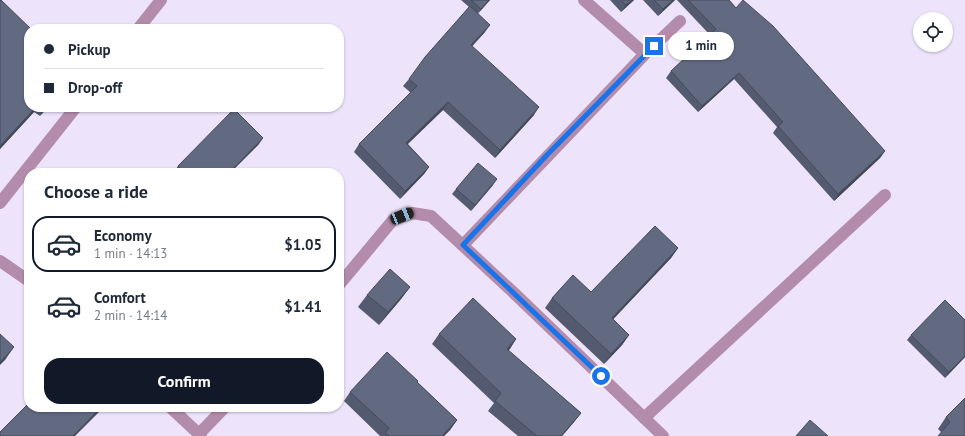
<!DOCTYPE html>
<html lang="en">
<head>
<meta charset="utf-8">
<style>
  body { margin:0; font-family:"PT Sans",sans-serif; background:#f2f2f3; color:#1f2937; height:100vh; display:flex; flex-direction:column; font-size:15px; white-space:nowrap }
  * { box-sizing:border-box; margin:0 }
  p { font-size:13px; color:#747a83 }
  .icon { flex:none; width:22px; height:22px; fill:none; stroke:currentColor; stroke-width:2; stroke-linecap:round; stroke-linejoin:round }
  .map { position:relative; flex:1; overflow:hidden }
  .panel { position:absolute; left:24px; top:168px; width:320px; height:244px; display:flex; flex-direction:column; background:#fff; border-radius:16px; box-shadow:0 1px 3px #0004 }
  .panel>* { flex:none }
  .top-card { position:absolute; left:24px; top:24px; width:320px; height:88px; border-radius:16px; box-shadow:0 1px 3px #0004; display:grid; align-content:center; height:88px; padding:0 20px; background:#fff }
  .buttons { position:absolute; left:913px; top:12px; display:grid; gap:8px }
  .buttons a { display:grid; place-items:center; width:40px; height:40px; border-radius:50%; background:#fff; box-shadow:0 1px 3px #0004; font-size:20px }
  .end { position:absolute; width:18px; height:18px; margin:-9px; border:5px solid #1a73e8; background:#fff; box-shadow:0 0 0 2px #fff }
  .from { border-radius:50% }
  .bubble { position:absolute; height:28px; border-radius:14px; background:#fff; box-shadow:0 1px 3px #0004; font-size:13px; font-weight:600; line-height:28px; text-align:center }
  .car { position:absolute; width:12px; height:24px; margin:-12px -6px; border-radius:5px; box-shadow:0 0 3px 1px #0007; background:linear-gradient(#222 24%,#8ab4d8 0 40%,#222 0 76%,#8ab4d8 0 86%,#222 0) }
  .top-card b { display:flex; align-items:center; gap:14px; height:38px; font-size:15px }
  .top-card b+b { border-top:1px solid #e0e1e3 }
  .top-card i { width:10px; height:10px; background:#1f2937 }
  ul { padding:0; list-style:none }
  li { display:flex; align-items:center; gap:12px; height:56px; margin:0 8px 6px; padding:0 12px; border:2px solid transparent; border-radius:16px }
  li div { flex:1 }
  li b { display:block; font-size:15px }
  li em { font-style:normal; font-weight:600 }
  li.active { border-color:#111827 }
  li>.icon { width:36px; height:36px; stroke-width:1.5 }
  h2 { padding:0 20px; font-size:18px; line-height:48px }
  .button { display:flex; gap:8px; margin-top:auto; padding:8px 20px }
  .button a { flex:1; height:46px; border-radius:16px; background:#111827; color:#fff; font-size:16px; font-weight:600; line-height:46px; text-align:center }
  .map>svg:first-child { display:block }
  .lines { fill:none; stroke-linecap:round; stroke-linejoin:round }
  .street { stroke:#b38cab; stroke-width:12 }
  .wall { fill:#545b70 }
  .shaded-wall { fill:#454a5b }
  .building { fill:#626a82; stroke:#454a5b }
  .route { stroke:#1a73e8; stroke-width:5 }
</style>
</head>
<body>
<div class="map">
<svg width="965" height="436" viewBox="0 0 965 436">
  <rect width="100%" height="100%" fill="#ede4fb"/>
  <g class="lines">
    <!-- street -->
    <g class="street">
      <path d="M584,0L645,54"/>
      <path d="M138,29L161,0"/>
      <path d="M0,203L76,107"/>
      <path d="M463,245L645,54L680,21"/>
      <path d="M0,261L29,281"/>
      <path d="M339,285L393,220L412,213L431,216L515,294L663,436"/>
      <path d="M170,407L201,436"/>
      <path d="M644,418L885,195"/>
      <path d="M199,434L225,407"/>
    </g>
  </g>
  <!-- wall -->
  <g class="wall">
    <path d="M0,0L2,1L29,107H48L40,116L34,112L0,149Z"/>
    <path d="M461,0H490L478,13L485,32L472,46L534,115L495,158L443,110L408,144L429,167L424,174L400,199L354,152L359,144L411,93L403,86L409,79L469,7Z"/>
    <path d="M610,0H634L621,12Z"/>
    <path d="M643,0H675L658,16Z"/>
    <path d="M677,0H729L736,8L885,151L880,158L834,201L773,133L777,127L734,79L698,112L666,78L671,71L710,35Z"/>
    <path d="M259,144L230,173H175L174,172L178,166Z"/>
    <path d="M493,185L471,211L452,194L456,189Z"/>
    <path d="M678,248L671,258L613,319L629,335L622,345L604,364L545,308L552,298L591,292Z"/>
    <path d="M410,287L401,299L379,325L358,307L367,295Z"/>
    <path d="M439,334L516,339L508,351L581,413L574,422L562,436H518L488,411L494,403L432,344Z"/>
    <path d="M911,335L965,357L945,378L907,340Z"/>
    <path d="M417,382L457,420L450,430L444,436H380L344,401L350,392Z"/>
    <path d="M946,417L965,436L941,432L938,429Z"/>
  </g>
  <!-- shaded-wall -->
  <g class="shaded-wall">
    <path d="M489,0H490L477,15L481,9Z"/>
    <path d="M632,0H634L621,12L626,5Z"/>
    <path d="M673,0H675L658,16L663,9Z"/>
    <path d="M490,25L485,32L466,53L471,45Z"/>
    <path d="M739,73L734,79L698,112L702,106Z"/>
    <path d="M448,102L443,110L401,150L406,143Z"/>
    <path d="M36,107H38L34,112L0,149V146Z"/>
    <path d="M46,107H48L40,116Z"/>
    <path d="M539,107L534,115L495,158L500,150Z"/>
    <path d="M263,138L259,144L230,173H229Z"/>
    <path d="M885,151L880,158L834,201L838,194Z"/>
    <path d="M429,167L424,174L400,199L405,191Z"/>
    <path d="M497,179L493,185L471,211L475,205Z"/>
    <path d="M678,248L671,258L605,328L612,318Z"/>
    <path d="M410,287L401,299L379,325L388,312Z"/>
    <path d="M629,335L622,345L604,364L611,354Z"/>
    <path d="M516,339L510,349L500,359L507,349Z"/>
    <path d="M14,347L5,360L0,365V362Z"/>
    <path d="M965,356V357L945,378L949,372Z"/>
    <path d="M101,407H104L75,436H73Z"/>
    <path d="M581,413L574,422L562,436H561Z"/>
    <path d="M457,420L450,430L444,436H442Z"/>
  </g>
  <!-- building -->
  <g class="building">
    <path d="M0,0H1L31,29H29V107H36L0,146Z"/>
    <path d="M471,0H489L481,9Z"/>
    <path d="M621,0H632L626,5Z"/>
    <path d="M654,0H673L663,9Z"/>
    <path d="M688,0H729L736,8L743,0L773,26L885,151L838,194L778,126L783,122L739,73L702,106L671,71L716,29Z"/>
    <path d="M470,6L490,25L471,45L539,107L500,150L448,102L406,143L429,167L405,191L359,144L417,86L409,79L425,57Z"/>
    <path d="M234,109L263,138L229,173H184L178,166Z"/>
    <path d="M478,163L497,179L475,205L456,189Z"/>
    <path d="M655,226L678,248L612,318L629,335L611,354L552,298L573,275L591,292Z"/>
    <path d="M390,269L410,287L388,312L367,295Z"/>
    <path d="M473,298L516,339L507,349L581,413L561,436H537L495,401L501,393L439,334Z"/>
    <path d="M945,300L965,320V356L949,372L911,335Z"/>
    <path d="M0,334L14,347L0,362Z"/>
    <path d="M387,352L418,381L417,382L457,420L442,436H389L385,433L389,428L350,392Z"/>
    <path d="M965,398V436H938L950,422L946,417Z"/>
    <path d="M29,403V407H101L73,436H1L0,435V432Z"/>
    <path d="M810,420L828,436H796Z"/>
  </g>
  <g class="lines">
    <!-- route -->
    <path class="route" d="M601,376L463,245L547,155L654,46"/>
  </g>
</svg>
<div class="buttons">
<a><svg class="icon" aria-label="locate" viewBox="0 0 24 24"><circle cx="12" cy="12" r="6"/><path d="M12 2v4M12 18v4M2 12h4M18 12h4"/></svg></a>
</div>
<i class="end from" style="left:601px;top:376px"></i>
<i class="end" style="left:654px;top:46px"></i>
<div class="bubble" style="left:668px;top:32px;width:66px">1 min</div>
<i class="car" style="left:402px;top:216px;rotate:68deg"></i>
<div class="top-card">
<b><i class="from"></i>Pickup</b>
<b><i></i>Drop-off</b>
</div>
<section class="panel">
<h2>Choose a ride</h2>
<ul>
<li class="active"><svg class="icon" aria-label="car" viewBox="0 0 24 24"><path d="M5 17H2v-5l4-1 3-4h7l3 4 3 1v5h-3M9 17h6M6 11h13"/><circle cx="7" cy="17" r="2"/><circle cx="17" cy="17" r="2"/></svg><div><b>Economy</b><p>1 min · 14:13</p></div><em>$1.05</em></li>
<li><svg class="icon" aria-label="car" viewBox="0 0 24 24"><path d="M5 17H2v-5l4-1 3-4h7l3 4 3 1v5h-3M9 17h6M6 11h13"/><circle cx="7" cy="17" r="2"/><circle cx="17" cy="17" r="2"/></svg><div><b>Comfort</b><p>2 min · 14:14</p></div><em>$1.41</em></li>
</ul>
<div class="button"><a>Confirm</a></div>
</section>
</div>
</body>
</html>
